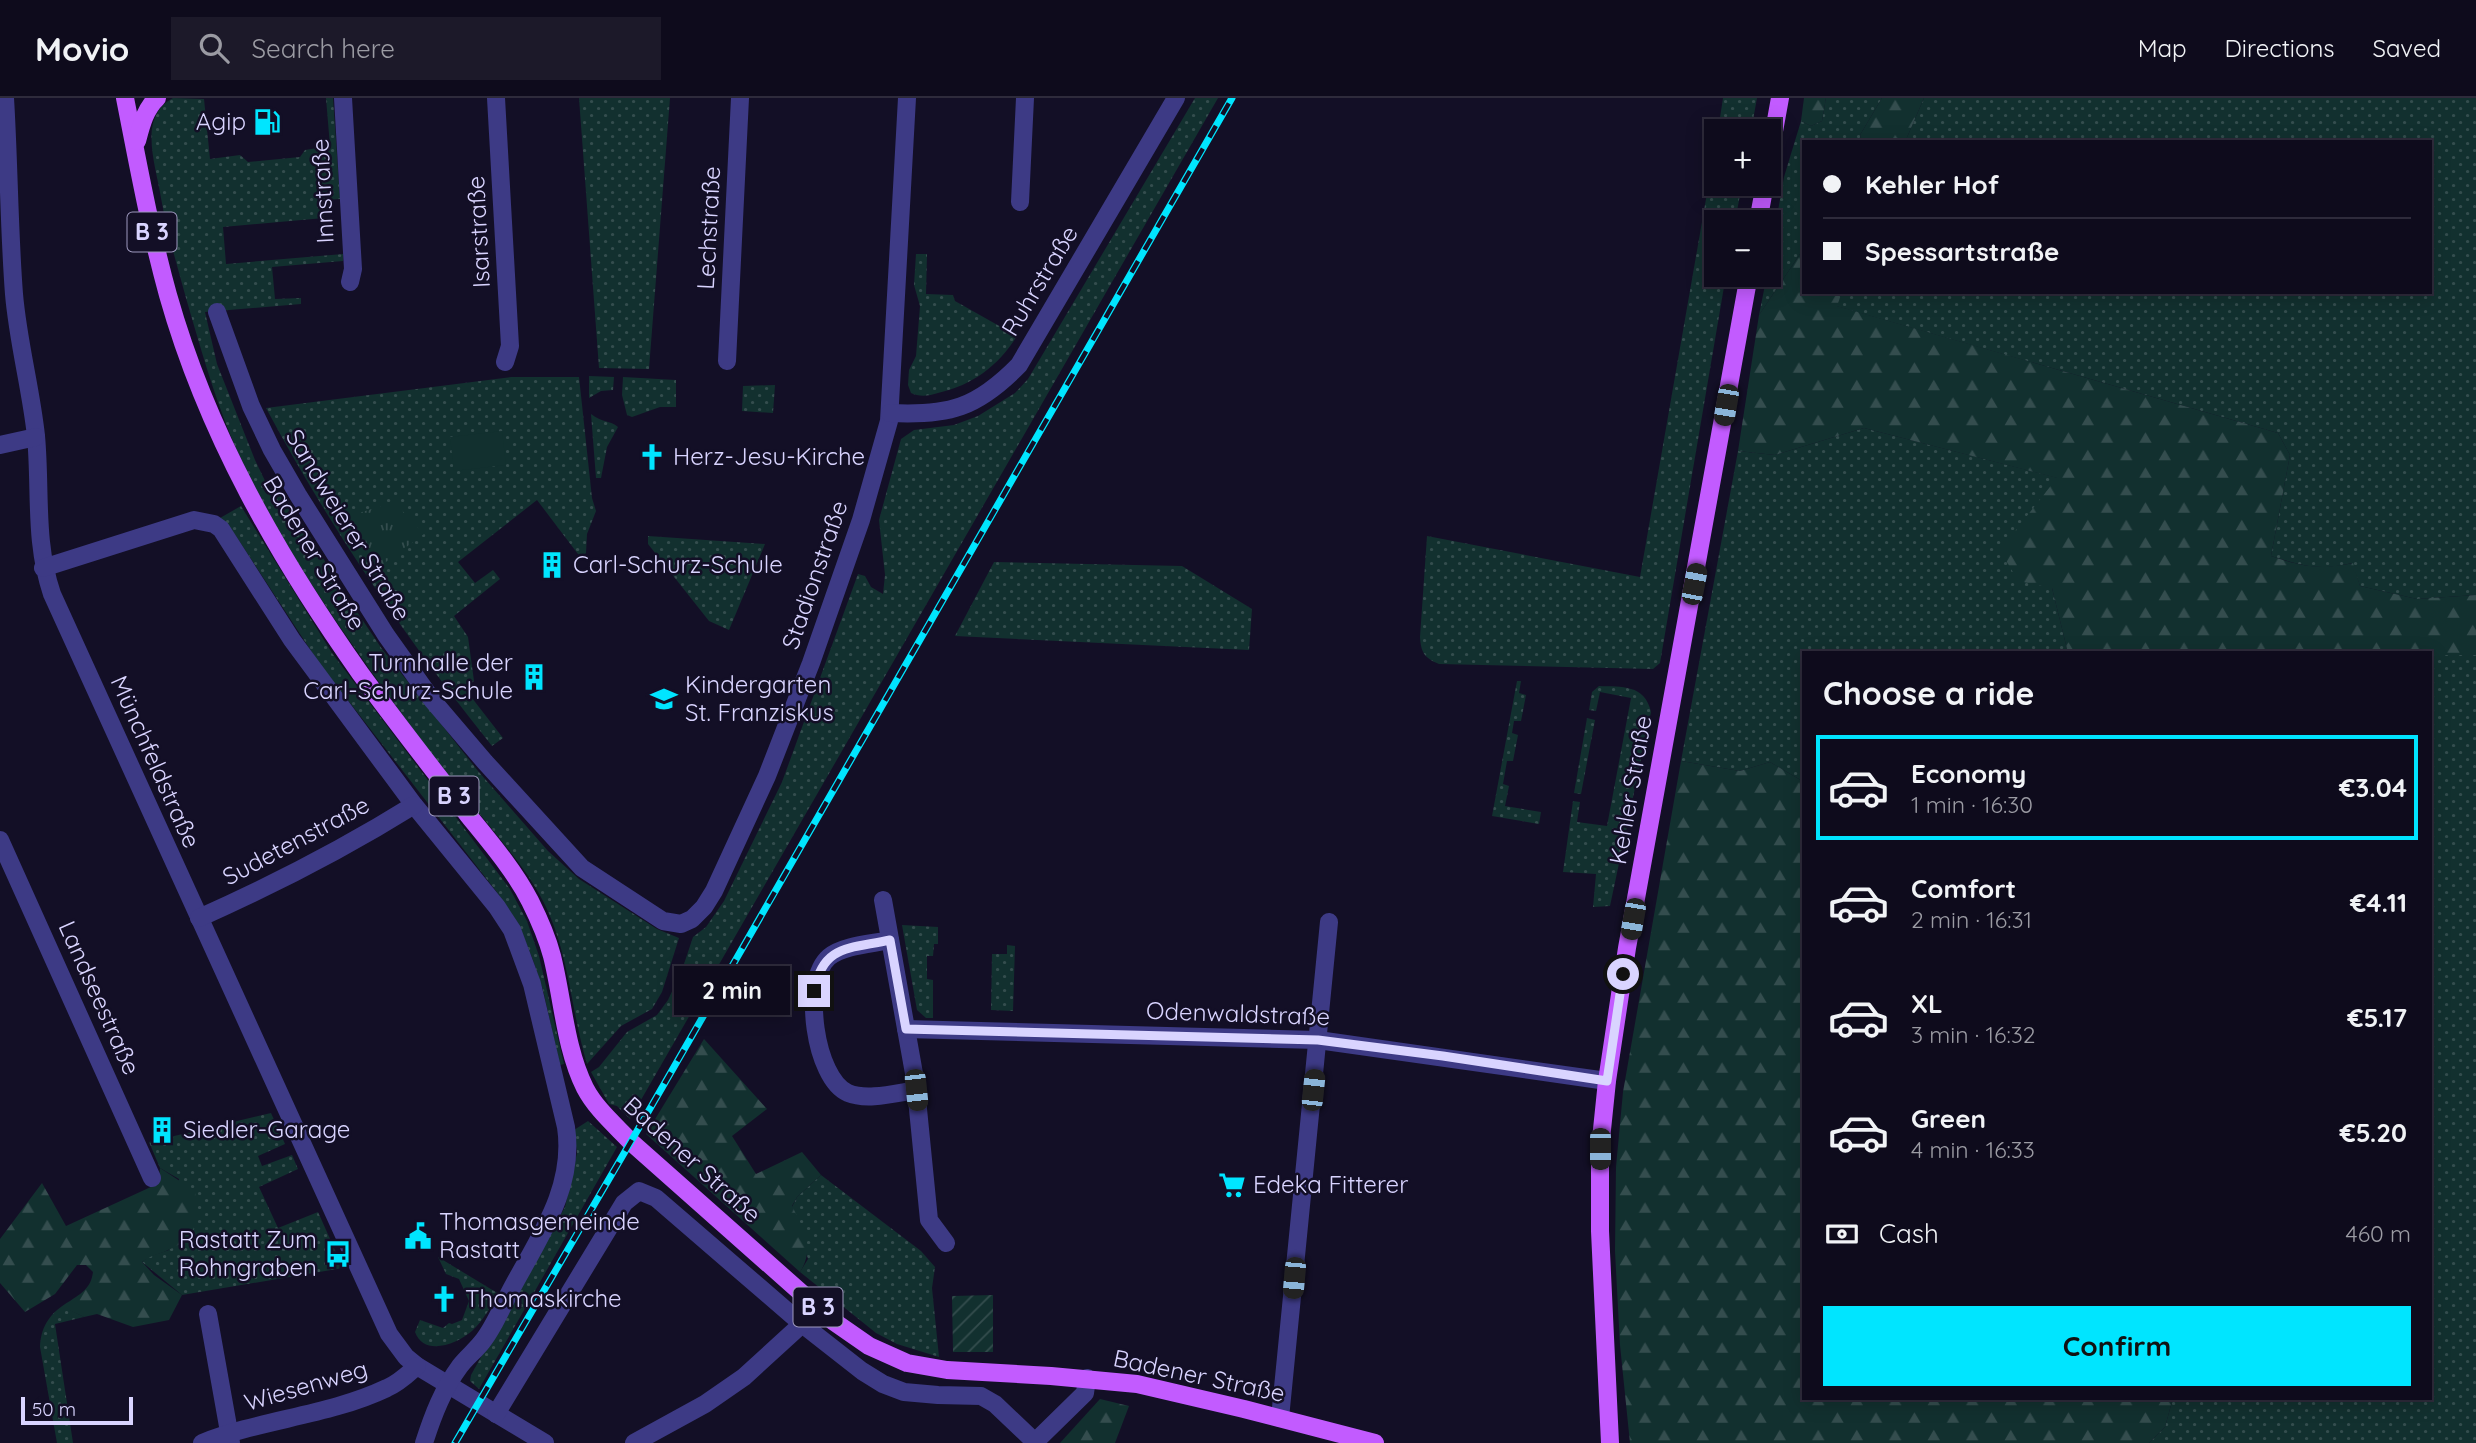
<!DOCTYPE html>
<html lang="en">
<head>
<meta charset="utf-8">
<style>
  body { margin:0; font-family:Quicksand,sans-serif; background:#1c1929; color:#f1f3f6; height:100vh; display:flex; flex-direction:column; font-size:26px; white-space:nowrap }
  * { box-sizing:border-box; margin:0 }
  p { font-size:23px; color:#9b9ba3 }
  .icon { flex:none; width:38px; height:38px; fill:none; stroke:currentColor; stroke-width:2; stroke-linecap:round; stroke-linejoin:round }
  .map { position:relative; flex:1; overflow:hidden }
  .panel { position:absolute; left:1802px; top:553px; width:630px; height:749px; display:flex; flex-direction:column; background:#0e0b1c; border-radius:0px; box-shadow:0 4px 18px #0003,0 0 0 2px #2e2b3b }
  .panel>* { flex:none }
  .guide { position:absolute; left:1802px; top:42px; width:630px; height:154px; border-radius:0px; box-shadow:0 4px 18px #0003,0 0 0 2px #2e2b3b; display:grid; align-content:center; height:154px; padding:0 21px; background:#0e0b1c }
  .tools { position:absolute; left:1704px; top:21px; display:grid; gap:14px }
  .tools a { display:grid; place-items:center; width:77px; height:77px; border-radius:0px; background:#0e0b1c; box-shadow:0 4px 18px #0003,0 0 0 2px #2e2b3b; font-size:35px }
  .scale { position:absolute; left:21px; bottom:18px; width:112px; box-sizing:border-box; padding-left:7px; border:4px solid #d9d4ff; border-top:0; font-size:19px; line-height:24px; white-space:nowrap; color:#d9d4ff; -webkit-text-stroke:5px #130f26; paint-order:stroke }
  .end { position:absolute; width:32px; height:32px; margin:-16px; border:9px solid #d9d4ff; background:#111; box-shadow:0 0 0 4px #111 }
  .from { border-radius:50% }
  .bubble { position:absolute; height:49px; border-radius:0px; background:#0e0b1c; box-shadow:0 4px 18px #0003,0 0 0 2px #2e2b3b; font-size:23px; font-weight:700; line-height:49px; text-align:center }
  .car { position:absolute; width:21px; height:42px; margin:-21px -10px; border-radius:9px; box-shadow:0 0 5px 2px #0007; background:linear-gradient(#222 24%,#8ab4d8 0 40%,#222 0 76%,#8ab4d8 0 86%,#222 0) }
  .guide b { display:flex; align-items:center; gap:24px; height:66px; font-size:26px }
  .guide b+b { border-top:2px solid #2e2b3b }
  .guide i { width:18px; height:18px; background:#f1f3f6 }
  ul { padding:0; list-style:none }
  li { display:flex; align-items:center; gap:21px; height:105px; margin:0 14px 10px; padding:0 7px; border:4px solid transparent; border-radius:0px }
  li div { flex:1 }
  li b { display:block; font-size:26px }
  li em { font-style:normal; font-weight:700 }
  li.selected { border-color:#00e5ff }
  li>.icon { width:63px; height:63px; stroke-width:1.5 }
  h2 { padding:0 21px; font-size:32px; line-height:84px }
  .pay { display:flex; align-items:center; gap:18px; height:77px; padding:0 21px; font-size:26px }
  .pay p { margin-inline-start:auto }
  .action { display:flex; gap:14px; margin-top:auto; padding:14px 21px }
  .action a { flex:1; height:80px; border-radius:0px; background:#00e5ff; color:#111; font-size:28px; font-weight:700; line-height:80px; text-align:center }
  header { display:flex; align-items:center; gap:42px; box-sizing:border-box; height:98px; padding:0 35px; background:#0e0b1c; border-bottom:2px solid #2e2b3b }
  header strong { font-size:33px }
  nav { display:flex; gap:38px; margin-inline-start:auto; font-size:24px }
  .search { width:490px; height:63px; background:#1c1929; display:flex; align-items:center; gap:18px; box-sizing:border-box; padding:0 24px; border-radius:0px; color:#9b9ba3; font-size:26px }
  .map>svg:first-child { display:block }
  .grass { fill:url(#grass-dots) }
  .forest { fill:url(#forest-firs) }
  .park { fill:url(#park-tufts) }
  .garden { fill:url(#garden-furrows) }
  .pitch { fill:#12302f }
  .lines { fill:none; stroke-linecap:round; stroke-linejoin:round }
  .minor { stroke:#3d3a85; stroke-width:18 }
  .major { stroke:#c25bff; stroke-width:18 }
  .rail-casing { stroke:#00e5ff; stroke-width:7 }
  .rail { stroke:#130f26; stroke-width:4.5; stroke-dasharray:13; stroke-linecap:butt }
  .route { stroke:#d9d4ff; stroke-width:9 }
  .labels { text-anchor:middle; stroke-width:5; stroke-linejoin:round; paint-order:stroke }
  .shield { fill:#130f26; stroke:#9e99be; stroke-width:2 }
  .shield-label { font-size:23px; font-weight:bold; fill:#d9d4ff }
  .poi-label { font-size:24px; fill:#d9d4ff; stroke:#130f26; text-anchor:start }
  .street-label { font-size:24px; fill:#d9d4ff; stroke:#130f26 }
</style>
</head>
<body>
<header>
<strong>Movio</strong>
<div class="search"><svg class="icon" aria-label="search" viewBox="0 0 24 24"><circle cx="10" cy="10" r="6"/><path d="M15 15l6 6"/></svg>Search here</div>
<nav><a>Map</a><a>Directions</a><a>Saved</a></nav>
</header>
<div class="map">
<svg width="2476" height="1345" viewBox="0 0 2476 1345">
  <defs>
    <pattern id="grass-dots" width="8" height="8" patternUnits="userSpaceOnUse" patternTransform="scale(1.75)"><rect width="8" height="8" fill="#12302f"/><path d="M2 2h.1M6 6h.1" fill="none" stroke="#344d4e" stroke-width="1.8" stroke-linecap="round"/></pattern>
    <pattern id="forest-firs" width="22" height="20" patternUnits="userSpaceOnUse" patternTransform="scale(1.75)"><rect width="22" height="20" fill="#12302f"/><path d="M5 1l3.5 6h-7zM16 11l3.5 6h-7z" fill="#344d4e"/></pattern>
    <pattern id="park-tufts" width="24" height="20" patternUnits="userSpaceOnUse" patternTransform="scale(1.75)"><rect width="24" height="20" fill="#12302f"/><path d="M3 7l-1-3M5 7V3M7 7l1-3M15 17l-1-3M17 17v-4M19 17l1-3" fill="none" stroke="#344d4e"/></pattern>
    <pattern id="garden-furrows" width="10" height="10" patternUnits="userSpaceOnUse" patternTransform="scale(1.75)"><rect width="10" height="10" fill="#12302f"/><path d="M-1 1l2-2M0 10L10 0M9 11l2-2" fill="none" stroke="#344d4e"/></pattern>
  </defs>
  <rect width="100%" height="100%" fill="#130f26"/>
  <!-- grass -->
  <g class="grass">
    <path d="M173,0L204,1L210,61L240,57L248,64L300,59L305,52L330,48L326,0H333L340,101L324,102V120L223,129L226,166L343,156V163L272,169L275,201L301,200V206L205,214L217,266L255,362L268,389L284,396L343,493L382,551L478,673L548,753L579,781L657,831L679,840L662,894L652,911L621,928L587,966C571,913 569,853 543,803C531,779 513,757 496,736C471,705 445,674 421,642C352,547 279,449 232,341C213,295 200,248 186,200C177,167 167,134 161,100C156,67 137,19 173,0Z"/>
    <path d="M579,0H670L649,271L599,270Z"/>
    <path d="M1195,0H1218L630,1021L617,1008L609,1006L591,974L599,969L627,934L657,917L668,902L682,872L693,839L706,829L724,803L782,684L858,476L865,478L871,489L883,496L885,477L879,422L901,341L914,332L954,327L978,318L1015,295L1028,281Z"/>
    <path d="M1723,0H1757L1751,33H1718Z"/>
    <path d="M1826,0H1882L1860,37L1862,44H1804V150L1759,217L1767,177H1769V163L1784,79L1801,23L1811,28L1822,23Z"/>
    <path d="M1924,0H2476V497L2417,501L2360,488L2352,465C2318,473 2304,468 2271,458L2290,357L2278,335L1836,208L1842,194H2431V44H1905Z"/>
    <path d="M1717,38V86H1742L1735,124H1717V177H1726L1660,565L1653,571L1439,566C1424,560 1421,554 1420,539L1427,438L1640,479Z"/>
    <path d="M916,156H927L926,196L953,197L955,203L1017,238C998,268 973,287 938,295C929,298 919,299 911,295L908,287L909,272L916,258L920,208L914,187Z"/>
    <path d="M589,278L614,279L613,292L601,293L589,300Z"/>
    <path d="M511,279H579L592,400L596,413L587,436L586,455L581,460L537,402L458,464L475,485L493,472L500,481L454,518L468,539L474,583L465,591L503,640L492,648C407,542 330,430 266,310Z"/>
    <path d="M623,279L676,282V309H660L632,319L627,317L622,297Z"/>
    <path d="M775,287L773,315L742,313L743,288Z"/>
    <path d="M591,316C602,325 610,322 618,329L607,349L601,380H596Z"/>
    <path d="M1864,330L2058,380L2052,490L2068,555H1804V684L1770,664L1740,673L1681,663L1738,353L1775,357Z"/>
    <path d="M241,408L332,555L510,791L527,823L539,858L564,966L560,967L543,892L533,862L518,825L496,793L319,565L236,438L220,420Z"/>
    <path d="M648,438L765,446L729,532L709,523L648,446Z"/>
    <path d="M994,464L1182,468L1252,511L1249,552L955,538Z"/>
    <path d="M2431,557H2476V1345H2149L2165,1329L2173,1300H2431Z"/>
    <path d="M1517,583H1521L1519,595L1526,597L1521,623H1514L1512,635L1518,637L1513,663H1507L1503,686L1509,688L1505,708L1541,714L1539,726L1492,718Z"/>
    <path d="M1599,588C1621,589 1645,586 1651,614L1610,808L1593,809L1596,776L1563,774L1573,703L1580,704L1577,724L1607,728L1631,600L1600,594L1596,613L1589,612L1592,594Z"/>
    <path d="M1587,620L1595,622L1581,696L1574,695Z"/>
    <path d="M902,827L938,829V846H934L933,858H927V881L933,882V920H926L917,912Z"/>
    <path d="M1007,847L1015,848L1013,913L991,912L992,856H1007Z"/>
    <path d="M271,1015L285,1046L258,1058L262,1068L292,1057L298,1071L259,1089L278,1130L318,1114L343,1170L182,1197L142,1164L148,1159L169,1152L179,1081L160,1070L149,1044Z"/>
    <path d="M588,1023L617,1049L479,1291L470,1283L471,1277L565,1109L577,1055L574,1032Z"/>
    <path d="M821,1077L921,1153L935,1169L932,1190L939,1259L897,1246L876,1235L800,1174L808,1161L792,1109L797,1099Z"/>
    <path d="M438,1159L499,1196C491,1208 483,1223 472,1233C457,1246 424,1259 415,1234L420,1222L443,1230L449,1225L452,1226L462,1222L469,1203L459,1181L446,1176Z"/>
    <path d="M70,1203V1212L84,1219L55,1226L73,1345H57L40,1249C41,1227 51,1214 70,1203Z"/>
  </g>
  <!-- forest -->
  <g class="forest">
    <path d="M1804,0H1826L1822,23L1811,28L1801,23Z"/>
    <path d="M1882,0H1924L1905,44H1862L1860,37Z"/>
    <path d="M1804,150V194H1842L1837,208L2278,335L2290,357L2271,458C2304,469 2318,472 2353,465L2360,488L2417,501L2476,497V557H2431V555H2068L2052,490L2018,483L2000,452L2057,380L1864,330L1775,357L1738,353L1759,217Z"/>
    <path d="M1681,663L1740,673L1770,664L1804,684V1300H2173L2165,1329L2149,1345H1630L1620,1247L1615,1153L1616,1069L1623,994Z"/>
    <path d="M704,941L767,1011L732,1038L756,1076L802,1054L821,1077L797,1099L792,1108C804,1132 815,1150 800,1174L646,1036Z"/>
    <path d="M160,1070L195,1093C199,1122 198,1139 168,1152C158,1157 150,1157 142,1164L154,1177L182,1197L169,1222L133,1229L97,1216L84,1219L69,1212L70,1203C82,1195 91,1190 93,1174L86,1167H77L55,1196L25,1214L0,1185V1141L42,1085L66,1128L153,1088L159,1082Z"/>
    <path d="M1100,1301L1129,1308L1115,1345H1060Z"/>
  </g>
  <!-- park -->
  <path class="park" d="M394,404L424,436L375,472L343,420Z"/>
  <!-- garden -->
  <path class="garden" d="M993,1197V1254H953L952,1198Z"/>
  <!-- pitch -->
  <path class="pitch" d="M502,333L506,367L454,373L450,339Z"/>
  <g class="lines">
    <!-- minor -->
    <g class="minor">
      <path d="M5,0C9,65 9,131 14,196C18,244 31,291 36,338C41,393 34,443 52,496L389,1236L406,1259L417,1268L545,1345"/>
      <path d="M343,0L353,171L350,184"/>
      <path d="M496,0L510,248L505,264"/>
      <path d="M1020,104L1025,0"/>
      <path d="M217,214L251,308L272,352L298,397L386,537L433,603L485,664L582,770L663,823L681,826L692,821L704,809L714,793L767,678L811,565L861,422L889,323L907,0"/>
      <path d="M727,263L740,0"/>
      <path d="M890,315C949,318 977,310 1019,267L1176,0"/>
      <path d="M0,347L36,339"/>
      <path d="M43,470L194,422L214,426L221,431L292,542L329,592L414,707L497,809L512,832L532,886L566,1029C575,1089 540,1138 513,1188C503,1206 495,1228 482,1244C475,1253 467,1259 460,1268C443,1291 433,1317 424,1345"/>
      <path d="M0,742L152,1080"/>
      <path d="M883,802L915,981L929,1122L946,1145"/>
      <path d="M199,820C273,787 345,750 414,707"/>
      <path d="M890,842C872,846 844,847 829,859C801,883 815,981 848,995C867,1003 896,995 917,992"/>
      <path d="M906,931L1318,942L1607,983"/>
      <path d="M208,1216L231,1345"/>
      <path d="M496,1316L624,1105L639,1093L656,1100L802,1226L862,1273L883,1286L904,1294L938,1297L981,1298L995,1306L1035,1344"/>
      <path d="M1280,1320L1329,824"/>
      <path d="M202,1345C262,1321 328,1318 387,1290C399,1285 408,1276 417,1268"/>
      <path d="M634,1345L705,1306L744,1279L802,1226"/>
      <path d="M1034,1345L1085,1295L1087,1280"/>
    </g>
    <!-- major -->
    <g class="major">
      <path d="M125,0C138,66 150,132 168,197C207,335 278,459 360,575C395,623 432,670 468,717C490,744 514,772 530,803C539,821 547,839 552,858C563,902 565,950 585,990C596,1011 615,1027 631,1044L833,1223L869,1248L907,1265L947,1272L1051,1278L1137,1286L1244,1311L1375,1345"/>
      <path d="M137,43C141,28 145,11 157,0"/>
      <path d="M1769,61L1780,0"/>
      <path d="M1758,124L1765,86"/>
      <path d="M1610,1345L1600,1133V1051L1607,983L1627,850L1749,177"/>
    </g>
    <defs>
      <path id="rail" d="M455,1345L644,1021L1232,0"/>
    </defs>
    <!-- rail casing -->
    <use href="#rail" class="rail-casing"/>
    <!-- rail -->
    <use href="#rail" class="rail"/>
  </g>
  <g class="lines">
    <!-- route -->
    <path class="route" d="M814,893C823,846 850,851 890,842L906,931L1318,942L1443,958L1607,983L1623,876"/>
  </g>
  <!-- icons -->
  <defs>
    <symbol id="fuel-bare" viewBox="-9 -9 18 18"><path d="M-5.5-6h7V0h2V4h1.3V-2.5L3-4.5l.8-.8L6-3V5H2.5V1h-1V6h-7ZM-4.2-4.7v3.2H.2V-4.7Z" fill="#00e5ff" stroke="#130f26" stroke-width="2.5" paint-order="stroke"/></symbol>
    <symbol id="church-bare" viewBox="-9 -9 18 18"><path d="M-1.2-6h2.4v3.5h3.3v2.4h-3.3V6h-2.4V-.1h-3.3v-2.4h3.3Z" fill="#00e5ff" stroke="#130f26" stroke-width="2.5" paint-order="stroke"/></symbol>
    <symbol id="building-bare" viewBox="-9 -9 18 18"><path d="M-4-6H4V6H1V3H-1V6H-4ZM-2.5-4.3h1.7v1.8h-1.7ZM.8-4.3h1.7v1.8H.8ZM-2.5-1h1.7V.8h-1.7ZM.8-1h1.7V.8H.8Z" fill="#00e5ff" stroke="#130f26" stroke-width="2.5" paint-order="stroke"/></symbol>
    <symbol id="school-bare" viewBox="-9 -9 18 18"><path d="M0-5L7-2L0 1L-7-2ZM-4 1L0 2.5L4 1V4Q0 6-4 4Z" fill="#00e5ff" stroke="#130f26" stroke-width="2.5" paint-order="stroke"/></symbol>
    <symbol id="supermarket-bare" viewBox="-9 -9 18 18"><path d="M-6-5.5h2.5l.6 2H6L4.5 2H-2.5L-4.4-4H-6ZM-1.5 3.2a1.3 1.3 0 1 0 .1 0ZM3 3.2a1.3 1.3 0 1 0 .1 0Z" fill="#00e5ff" stroke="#130f26" stroke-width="2.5" paint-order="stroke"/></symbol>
    <symbol id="civic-bare" viewBox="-9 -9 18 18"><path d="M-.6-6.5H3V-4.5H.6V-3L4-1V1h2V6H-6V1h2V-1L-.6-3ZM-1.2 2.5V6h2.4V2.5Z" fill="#00e5ff" stroke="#130f26" stroke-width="2.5" paint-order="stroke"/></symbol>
    <symbol id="bus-bare" viewBox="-9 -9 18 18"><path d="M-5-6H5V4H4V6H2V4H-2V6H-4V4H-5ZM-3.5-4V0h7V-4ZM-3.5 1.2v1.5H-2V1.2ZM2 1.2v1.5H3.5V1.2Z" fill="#00e5ff" stroke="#130f26" stroke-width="2.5" paint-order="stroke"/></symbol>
  </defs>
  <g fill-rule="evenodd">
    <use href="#fuel-bare" x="248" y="5" width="38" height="38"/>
    <use href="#church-bare" x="633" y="340" width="38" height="38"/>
    <use href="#building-bare" x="533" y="448" width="38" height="38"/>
    <use href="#building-bare" x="515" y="560" width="38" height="38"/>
    <use href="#school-bare" x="645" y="582" width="38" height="38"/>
    <use href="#building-bare" x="143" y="1013" width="38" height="38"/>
    <use href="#supermarket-bare" x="1213" y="1068" width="38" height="38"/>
    <use href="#civic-bare" x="399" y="1119" width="38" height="38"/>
    <use href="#bus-bare" x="319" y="1137" width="38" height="38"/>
    <use href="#church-bare" x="425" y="1182" width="38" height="38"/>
  </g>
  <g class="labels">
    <!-- shield labels -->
    <g class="shield">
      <rect x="127.5" y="114.5" width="49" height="39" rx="5"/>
      <rect x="429.5" y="678.5" width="49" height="39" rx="5"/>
      <rect x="793.5" y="1189.5" width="49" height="39" rx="5"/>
    </g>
    <g class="shield-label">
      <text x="152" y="142">B 3</text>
      <text x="454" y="706">B 3</text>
      <text x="818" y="1217">B 3</text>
    </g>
    <!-- poi labels -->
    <g class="poi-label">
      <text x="246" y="32" text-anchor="end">Agip</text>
      <text x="673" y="367">Herz-Jesu-Kirche</text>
      <text x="573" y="475">Carl-Schurz-Schule</text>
      <text x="513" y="573" text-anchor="end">Turnhalle der<tspan x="513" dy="28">Carl-Schurz-Schule</tspan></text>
      <text x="685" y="595">Kindergarten<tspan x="685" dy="28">St. Franziskus</tspan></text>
      <text x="183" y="1040">Siedler-Garage</text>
      <text x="1253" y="1095">Edeka Fitterer</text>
      <text x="439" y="1132">Thomasgemeinde<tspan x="439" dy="28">Rastatt</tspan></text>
      <text x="317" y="1150" text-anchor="end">Rastatt Zum<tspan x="317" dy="28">Rohngraben</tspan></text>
      <text x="465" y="1209">Thomaskirche</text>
    </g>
    <!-- street labels -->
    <g class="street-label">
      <text transform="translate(323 93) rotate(-93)" y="8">Innstraße</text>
      <text transform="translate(709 130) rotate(-87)" y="8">Lechstraße</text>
      <text transform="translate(479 134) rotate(-93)" y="8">Isarstraße</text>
      <text transform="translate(1040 183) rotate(-59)" y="8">Ruhrstraße</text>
      <text transform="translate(348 427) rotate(59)" y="8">Sandweierer Straße</text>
      <text transform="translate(314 455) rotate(59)" y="8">Badener Straße</text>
      <text transform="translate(815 477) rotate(-71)" y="8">Stadionstraße</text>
      <text transform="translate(155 664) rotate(66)" y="8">Münchfeldstraße</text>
      <text transform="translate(1631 692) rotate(-80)" y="8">Kehler Straße</text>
      <text transform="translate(296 743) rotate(-28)" y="8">Sudetenstraße</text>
      <text transform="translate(99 900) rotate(66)" y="8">Landseestraße</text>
      <text transform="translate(1238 916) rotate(2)" y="8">Odenwaldstraße</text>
      <text transform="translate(692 1062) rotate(42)" y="8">Badener Straße</text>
      <text transform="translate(1199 1278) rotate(12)" y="8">Badener Straße</text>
      <text transform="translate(306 1288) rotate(-16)" y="8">Wiesenweg</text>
    </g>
  </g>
</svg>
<div class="tools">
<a>+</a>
<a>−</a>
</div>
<div class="scale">50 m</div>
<i class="end from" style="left:1623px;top:876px"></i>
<i class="end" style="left:814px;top:893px"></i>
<div class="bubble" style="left:674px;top:868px;width:116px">2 min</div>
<i class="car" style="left:1726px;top:307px;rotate:190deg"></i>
<i class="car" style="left:1694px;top:486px;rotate:11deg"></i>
<i class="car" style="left:1633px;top:821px;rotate:190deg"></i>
<i class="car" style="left:916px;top:992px;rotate:174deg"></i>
<i class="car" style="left:1313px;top:992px;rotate:6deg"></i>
<i class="car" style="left:1600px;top:1051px;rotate:180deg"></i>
<i class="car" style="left:1294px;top:1180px;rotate:185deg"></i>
<div class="guide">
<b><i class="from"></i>Kehler Hof</b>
<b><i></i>Spessartstraße</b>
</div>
<section class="panel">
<h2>Choose a ride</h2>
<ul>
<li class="selected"><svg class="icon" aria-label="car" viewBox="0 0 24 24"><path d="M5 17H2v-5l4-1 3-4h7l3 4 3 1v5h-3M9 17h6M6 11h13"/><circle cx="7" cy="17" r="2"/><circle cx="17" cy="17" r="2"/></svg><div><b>Economy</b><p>1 min · 16:30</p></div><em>€3.04</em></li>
<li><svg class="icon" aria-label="car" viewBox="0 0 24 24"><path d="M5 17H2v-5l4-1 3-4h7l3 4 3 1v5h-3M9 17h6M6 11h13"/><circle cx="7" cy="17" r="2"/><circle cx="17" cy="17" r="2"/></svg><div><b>Comfort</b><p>2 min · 16:31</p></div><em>€4.11</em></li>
<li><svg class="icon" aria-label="car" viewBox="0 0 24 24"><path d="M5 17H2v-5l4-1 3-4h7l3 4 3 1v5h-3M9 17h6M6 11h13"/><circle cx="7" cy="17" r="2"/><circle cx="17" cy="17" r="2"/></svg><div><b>XL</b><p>3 min · 16:32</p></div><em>€5.17</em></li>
<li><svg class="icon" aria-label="car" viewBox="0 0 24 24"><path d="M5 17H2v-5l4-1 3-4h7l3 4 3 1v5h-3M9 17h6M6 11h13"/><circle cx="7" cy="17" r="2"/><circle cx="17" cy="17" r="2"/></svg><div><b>Green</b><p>4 min · 16:33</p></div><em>€5.20</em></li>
</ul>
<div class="pay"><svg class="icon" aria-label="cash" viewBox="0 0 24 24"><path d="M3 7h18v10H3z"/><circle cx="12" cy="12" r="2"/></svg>Cash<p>460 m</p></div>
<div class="action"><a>Confirm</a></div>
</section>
</div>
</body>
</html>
